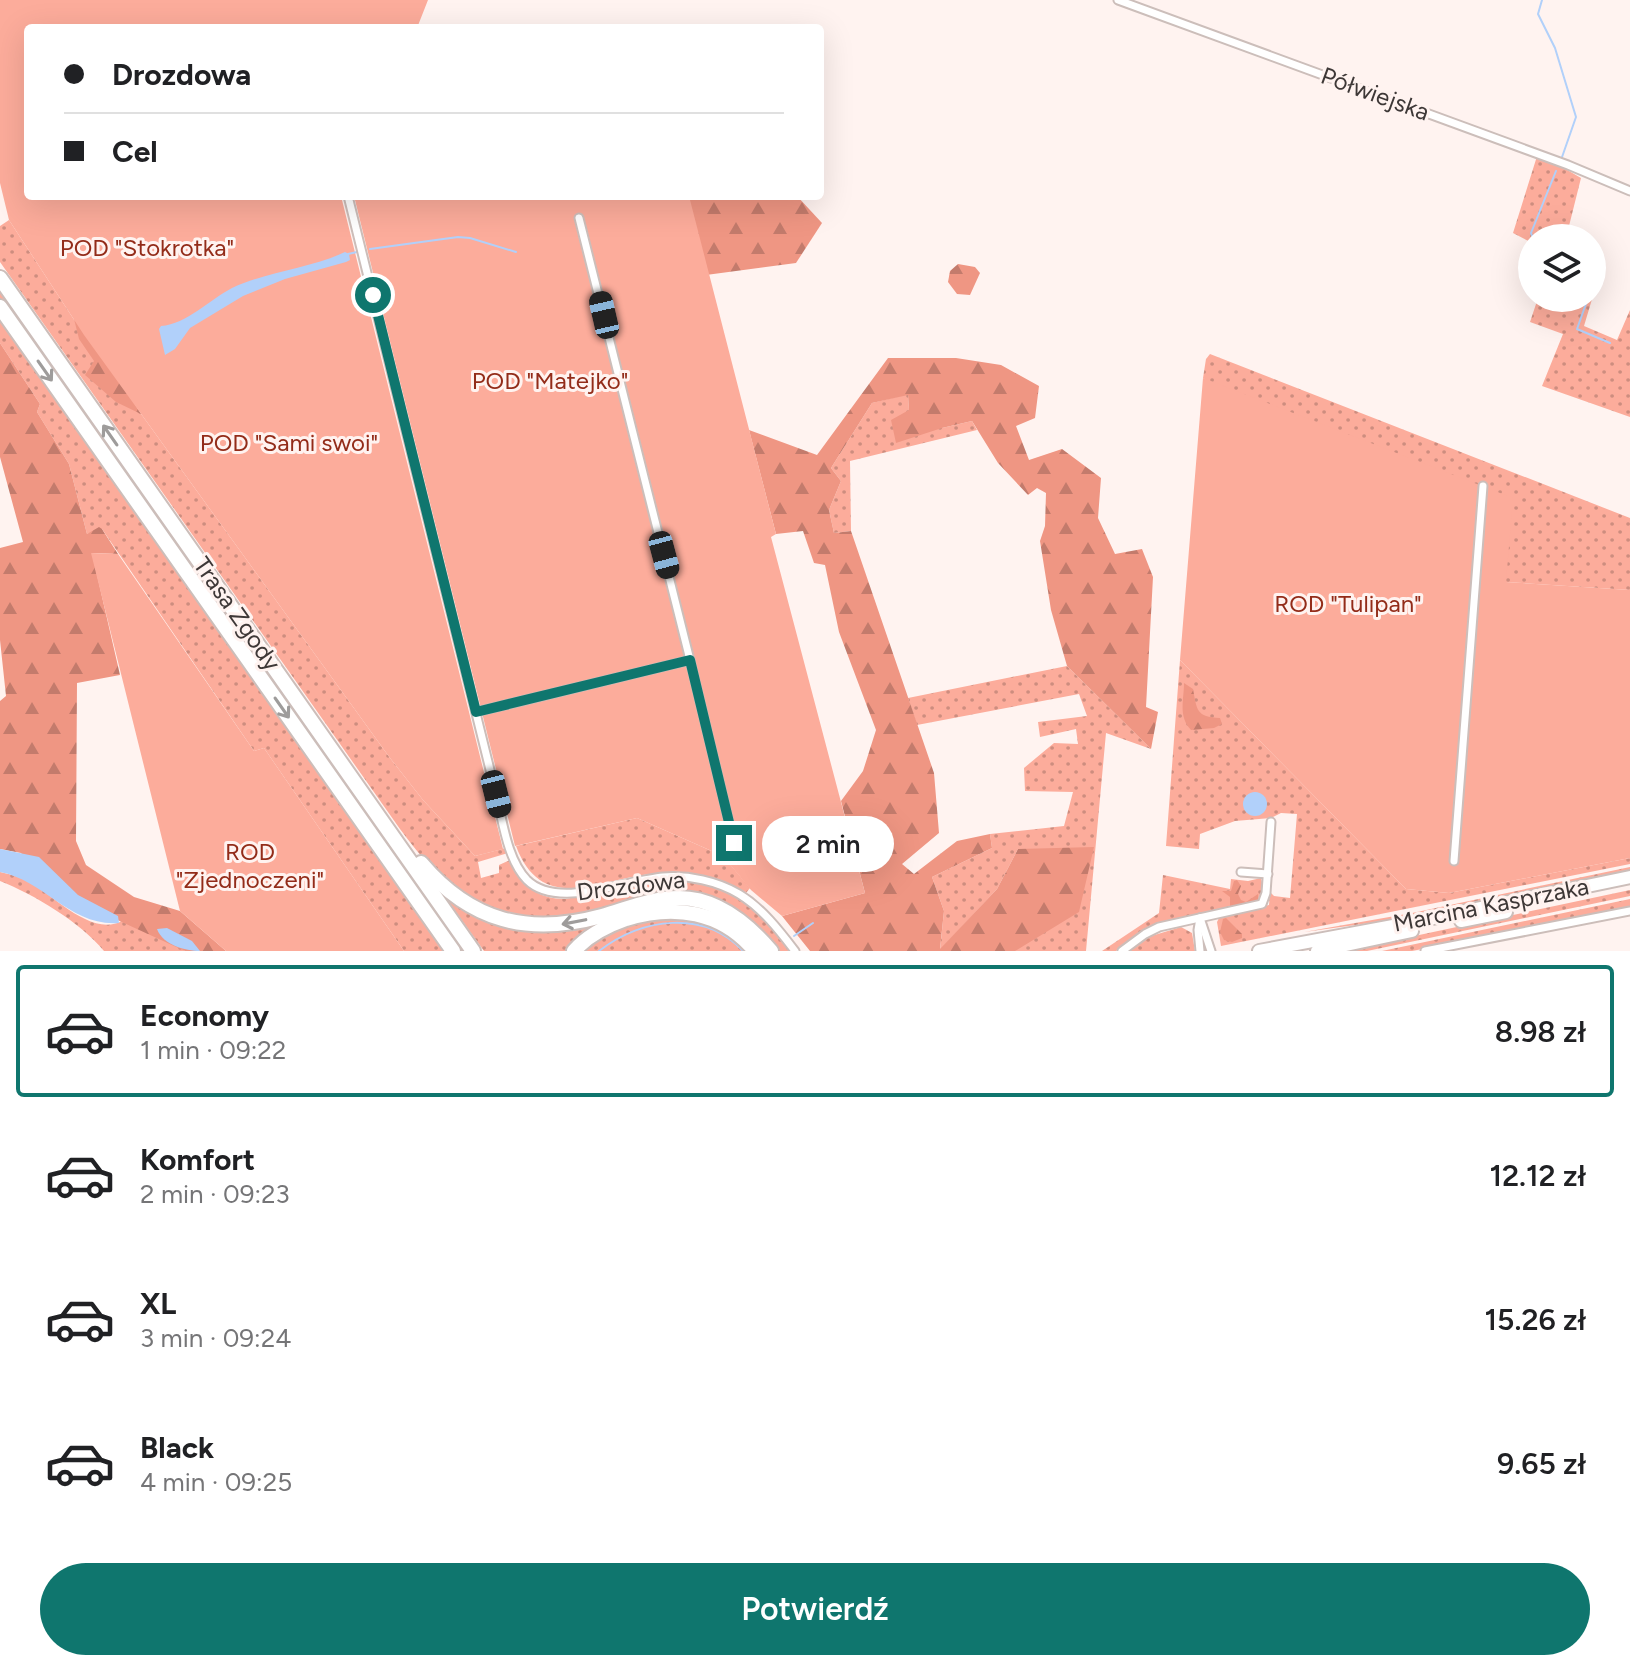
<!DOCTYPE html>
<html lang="pl">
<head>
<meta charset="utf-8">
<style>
  body { margin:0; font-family:Figtree,sans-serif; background:#f6f6f6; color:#202124; height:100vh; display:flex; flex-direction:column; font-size:30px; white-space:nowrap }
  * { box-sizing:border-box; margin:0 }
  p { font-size:26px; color:#757577 }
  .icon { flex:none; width:44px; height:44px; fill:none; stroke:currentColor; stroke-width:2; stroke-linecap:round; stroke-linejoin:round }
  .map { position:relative; height:951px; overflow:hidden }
  .side { display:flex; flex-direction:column; background:#fff; flex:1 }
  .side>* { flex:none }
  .banner { position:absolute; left:24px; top:24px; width:800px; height:176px; border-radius:8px; box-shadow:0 8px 32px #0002; display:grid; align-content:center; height:176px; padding:0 40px; background:#fff }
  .buttons { position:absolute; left:1518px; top:224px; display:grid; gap:16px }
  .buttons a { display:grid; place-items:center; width:88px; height:88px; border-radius:50%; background:#fff; box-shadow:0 8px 32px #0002; font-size:40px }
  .end { position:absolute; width:36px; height:36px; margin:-18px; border:10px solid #0f766e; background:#fff; box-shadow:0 0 0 4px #fff }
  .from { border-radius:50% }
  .bubble { position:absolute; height:56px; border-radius:28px; background:#fff; box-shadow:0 8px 32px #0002; font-size:26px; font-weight:600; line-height:56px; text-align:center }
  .car { position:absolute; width:24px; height:48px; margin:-24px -12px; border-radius:10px; box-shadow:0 0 6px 2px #0007; background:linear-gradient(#222 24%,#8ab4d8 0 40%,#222 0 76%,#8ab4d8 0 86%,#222 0) }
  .banner b { display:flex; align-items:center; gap:28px; height:76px; font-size:30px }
  .banner b+b { border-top:2px solid #e0e0e0 }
  .banner i { width:20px; height:20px; background:#202124 }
  ul { padding:14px 0 0; list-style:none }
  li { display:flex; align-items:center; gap:24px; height:132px; margin:0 16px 12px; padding:0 24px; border:4px solid transparent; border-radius:8px }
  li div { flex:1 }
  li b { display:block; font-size:30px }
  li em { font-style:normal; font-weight:600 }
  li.selected { border-color:#0f766e }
  li>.icon { width:72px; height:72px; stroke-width:1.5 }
  .action { display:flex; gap:16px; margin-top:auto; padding:16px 40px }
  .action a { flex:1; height:92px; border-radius:48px; background:#0f766e; color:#fff; font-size:32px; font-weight:600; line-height:92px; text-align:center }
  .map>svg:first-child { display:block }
  .grass { fill:url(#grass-dots) }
  .forest { fill:url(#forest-firs) }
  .green { fill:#fcac9b }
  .water { fill:#b1d0fa }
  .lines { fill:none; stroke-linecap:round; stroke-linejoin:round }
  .stream { stroke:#b1d0fa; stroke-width:2 }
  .minor-casing { stroke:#ccbeba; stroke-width:11 }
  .primary-casing { stroke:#ccbeba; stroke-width:16 }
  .motorway-casing { stroke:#ccbeba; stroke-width:18 }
  .minor { stroke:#fff; stroke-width:7 }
  .primary { stroke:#fff; stroke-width:12 }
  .motorway { stroke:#fff; stroke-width:14 }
  .oneway { stroke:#9e9c9b }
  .route { stroke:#0f766e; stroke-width:10 }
  .labels { text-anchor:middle; stroke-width:6; stroke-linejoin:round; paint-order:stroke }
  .street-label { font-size:24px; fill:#3e3837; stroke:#fff3f0 }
  .park-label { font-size:24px; fill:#932c19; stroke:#fff3f0 }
</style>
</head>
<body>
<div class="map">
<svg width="1630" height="951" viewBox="0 0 1630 951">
  <defs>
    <pattern id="grass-dots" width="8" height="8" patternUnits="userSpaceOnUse" patternTransform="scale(2)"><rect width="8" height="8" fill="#fcac9b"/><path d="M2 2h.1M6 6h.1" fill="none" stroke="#cd8d7f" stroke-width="1.8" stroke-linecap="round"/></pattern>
    <pattern id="forest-firs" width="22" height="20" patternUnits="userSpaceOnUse" patternTransform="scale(2)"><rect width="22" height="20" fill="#ef9683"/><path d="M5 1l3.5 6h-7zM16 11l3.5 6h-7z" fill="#c37b6c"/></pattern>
  </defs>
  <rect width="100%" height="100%" fill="#fff3f0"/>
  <!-- grass -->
  <g class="grass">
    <path d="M1538,153L1581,178L1566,238H1532V243L1513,233Z"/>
    <path d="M9,220L84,335L390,758L423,800L475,856L506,848L508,853L478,862L481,878L499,873V865L510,860C521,886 538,899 566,899C628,887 699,863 753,908C767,921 778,936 790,951H776L701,896C635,908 534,939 473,902C443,884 421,857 400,829L0,262V226Z"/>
    <path d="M1592,254L1604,259L1584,326L1617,340L1630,310V417L1542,386L1563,334L1530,322L1538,298H1592Z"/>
    <path d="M0,286L467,951H458L24,334L0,299Z"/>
    <path d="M0,320L429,930L443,951H404L264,748L254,751L102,529L87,534L69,464L37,412L40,404L0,343Z"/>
    <path d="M1210,354L1630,518V590L1506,582L1203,378L1206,359Z"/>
    <path d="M908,394L909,410L942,428L972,421L977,430L850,461L851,531L834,533L829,510L841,481L831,468L872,403Z"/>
    <path d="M1180,660L1406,889L1449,893L1630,858V864L1221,946L1217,922L1220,916L1269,905L1270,892L1274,896L1290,898L1297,814L1281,813L1271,818L1235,821L1200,834L1199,849L1166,846Z"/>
    <path d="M1067,666L1151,749L1106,733L1086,951H1000L1018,849L997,889L940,950L944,911L932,877L992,848L990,834L1064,826L1073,792L1025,791L1024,768L1054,743L1078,744L1076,729L1040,737L1038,722L1087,716L1079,694L917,725L908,698Z"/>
    <path d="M637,818L723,856L750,888L746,893C715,876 685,870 650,874C597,880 542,915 516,846Z"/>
    <path d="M1630,867V872L1414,917L1304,932L1412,913Z"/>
    <path d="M0,872C8,874 18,876 25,879C51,892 90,938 122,921L155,931L185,951H104C80,922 35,895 0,881Z"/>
    <path d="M1163,875L1230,889L1231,879L1248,881L1261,878L1264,892L1260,901L1156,924L1142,931L1116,951H1102L1159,913Z"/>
    <path d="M440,890C460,904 480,920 504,926C569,944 639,888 705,907C718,911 739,931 750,940L663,908L569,951H484Z"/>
    <path d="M1630,890V896L1367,951H1344Z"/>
    <path d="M1630,899V908L1412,951H1382Z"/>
    <path d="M671,914L716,924L749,951H580C598,929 645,921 671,914Z"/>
    <path d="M1181,927L1192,933L1195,951H1129L1148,937Z"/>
  </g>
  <!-- forest -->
  <g class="forest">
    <path d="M688,196H797L822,223L796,263L706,275Z"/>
    <path d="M958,264L975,267L980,273L970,295L957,294L948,282L950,271Z"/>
    <path d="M81,317L141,414L116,402L85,375L94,361L79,339L74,319Z"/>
    <path d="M0,343L40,404L37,412L69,464L87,534L99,527L102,529L118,554L92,553L120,675L77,683L76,841L86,865L134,897L180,911L226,951H185L41,885L21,853L0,849V701L6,696L0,640V548L23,542L0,457Z"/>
    <path d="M888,358H956L1001,365L1039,386L1035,418L1016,426L1029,460L1062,449L1101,478L1098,518L1115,554L1142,549L1153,577L1146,707L1158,712L1151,749L1067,666L1051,610L1040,541L1045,526L1046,493L1037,488L1028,495L998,463L972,421L942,428L896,443L891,420L909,410L908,395L872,403L831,468L841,481L829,510L834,533L851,531L934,773L939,833L902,864L914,874L957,841L990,834L992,848L932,877L944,911L940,949L997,889L1018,849L1094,847L1079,912L1015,951H810L782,916L865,893L841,801L863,771L876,730L839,632L825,565L814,563L803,531L776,534L749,430L817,455Z"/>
    <path d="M1184,683L1193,689C1197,710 1196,717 1220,718L1222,724L1214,728L1191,730C1178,716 1184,700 1184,683Z"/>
    <path d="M1237,880L1241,886L1238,894L1241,900L1246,902L1258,894V900L1230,907V897L1222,891H1231L1234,881Z"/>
    <path d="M1226,918L1242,934V938L1232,942L1224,940L1220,932L1223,919Z"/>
  </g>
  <!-- green -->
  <g class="green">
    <path d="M0,0H428L417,28H28V196H341L503,849L475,856L423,800L390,758L84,335L9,220L0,183Z"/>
    <path d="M354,196H689L776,534L771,537L865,893L782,916L751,890L723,856L637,818L515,846Z"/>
    <path d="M1203,378L1513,498L1506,582L1630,590V858L1449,893L1406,889L1180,660Z"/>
    <path d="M91,553L118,554L254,751L264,748L404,951H226L180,911Z"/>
  </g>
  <!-- water -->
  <g class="water">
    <path d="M345,252L349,254L350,260L346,262L285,279L243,296L190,328L175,349L165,355L159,329L161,326C187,324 209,300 232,288C268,271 309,269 345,252Z"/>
    <circle cx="1255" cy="804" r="12"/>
    <path d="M0,849L39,857L78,895L118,916L119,923C71,927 44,880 0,872Z"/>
    <path d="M167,928L192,941L200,951C185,951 163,945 157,929Z"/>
  </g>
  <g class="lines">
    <!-- stream -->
    <g class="stream">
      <path d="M1542,0L1538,14L1555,48L1576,117L1561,160"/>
      <path d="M1533,238L1531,233L1556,171"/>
      <path d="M370,249L458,237L470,238L516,252"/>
      <path d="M348,254L357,252"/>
      <path d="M1592,261L1599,269L1592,288"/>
      <path d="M1588,298L1577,329L1610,343"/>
      <path d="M794,936L813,923"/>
      <path d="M599,951C642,918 704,909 743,951"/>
    </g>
    <defs>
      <g id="minor">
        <path d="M1118,0L1568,165L1630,191"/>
        <path d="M348,196L496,794C503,822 507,859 527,880C557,910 626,880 663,877C689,875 717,881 739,894C762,908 779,930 795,951"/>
        <path d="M579,218L690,660"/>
        <path d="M476,712L690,660L734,843"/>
        <path d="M1454,861L1483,486"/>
        <path d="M1241,872L1268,874"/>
        <path d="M1200,918L1211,951"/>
        <path d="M1200,918L1198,930L1200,951"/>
        <path d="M1122,951L1145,934L1159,927L1262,904L1266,893L1271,822"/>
        <path d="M1425,951L1630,911"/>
      </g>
      <g id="primary">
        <path d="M1461,921L1506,912"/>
        <path d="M1259,951L1404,924L1630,877"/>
        <path d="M1317,951L1412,931"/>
      </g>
      <g id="motorway">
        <path d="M0,278L473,951"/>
        <path d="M0,307L453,951"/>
        <path d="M421,863C471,922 528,936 602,916C627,909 651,898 679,898C716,898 748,924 771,951"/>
        <path d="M574,951C588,935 606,926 626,919C674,904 722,911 755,951"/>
      </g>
    </defs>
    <!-- minor casing -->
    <use href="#minor" class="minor-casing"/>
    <!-- primary casing -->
    <use href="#primary" class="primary-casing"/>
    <!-- motorway casing -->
    <use href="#motorway" class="motorway-casing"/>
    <!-- minor -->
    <use href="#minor" class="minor"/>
    <!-- primary -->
    <use href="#primary" class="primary"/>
    <!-- motorway -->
    <use href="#motorway" class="motorway"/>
  </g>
  <!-- one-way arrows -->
  <defs><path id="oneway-shaft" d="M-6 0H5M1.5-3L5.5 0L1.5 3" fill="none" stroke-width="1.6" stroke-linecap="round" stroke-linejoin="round" transform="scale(2)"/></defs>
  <g class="oneway">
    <use href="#oneway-shaft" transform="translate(45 371) rotate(55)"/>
    <use href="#oneway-shaft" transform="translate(110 435) rotate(-125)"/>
    <use href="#oneway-shaft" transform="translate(282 708) rotate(55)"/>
    <use href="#oneway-shaft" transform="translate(574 922) rotate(169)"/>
  </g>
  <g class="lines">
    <!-- route -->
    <path class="route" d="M373,295L476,712L690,660L734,843"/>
  </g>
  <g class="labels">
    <!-- street labels -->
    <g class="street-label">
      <text transform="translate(1375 94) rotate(20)" y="8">Półwiejska</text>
      <text transform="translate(237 614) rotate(55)" y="8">Trasa Zgody</text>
      <text transform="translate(631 886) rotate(-7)" y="8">Drozdowa</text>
      <text transform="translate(1491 905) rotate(-11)" y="8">Marcina Kasprzaka</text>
    </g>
    <!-- park labels -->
    <g class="park-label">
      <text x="147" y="256">POD "Stokrotka"</text>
      <text x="550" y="389">POD "Matejko"</text>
      <text x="289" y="451">POD "Sami swoi"</text>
      <text x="1348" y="612">ROD "Tulipan"</text>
      <text x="250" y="860">ROD<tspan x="250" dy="28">"Zjednoczeni"</tspan></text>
    </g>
  </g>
</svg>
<div class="buttons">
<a><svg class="icon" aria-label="layers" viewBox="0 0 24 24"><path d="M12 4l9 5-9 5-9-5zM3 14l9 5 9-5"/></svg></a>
</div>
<i class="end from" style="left:373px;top:295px"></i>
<i class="end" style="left:734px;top:843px"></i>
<div class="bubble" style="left:762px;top:816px;width:132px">2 min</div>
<i class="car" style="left:604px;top:315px;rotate:347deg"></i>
<i class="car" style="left:664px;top:555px;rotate:165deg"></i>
<i class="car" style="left:496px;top:794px;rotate:166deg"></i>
<div class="banner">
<b><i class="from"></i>Drozdowa</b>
<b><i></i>Cel</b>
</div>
</div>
<section class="side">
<ul>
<li class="selected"><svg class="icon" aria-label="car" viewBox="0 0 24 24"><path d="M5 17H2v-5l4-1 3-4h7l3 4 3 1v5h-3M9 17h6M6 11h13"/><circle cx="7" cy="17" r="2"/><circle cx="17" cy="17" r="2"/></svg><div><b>Economy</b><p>1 min · 09:22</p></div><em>8.98 zł</em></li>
<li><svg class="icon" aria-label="car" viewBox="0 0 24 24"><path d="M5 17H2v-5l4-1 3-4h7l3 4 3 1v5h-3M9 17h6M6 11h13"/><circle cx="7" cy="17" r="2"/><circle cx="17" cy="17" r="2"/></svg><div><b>Komfort</b><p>2 min · 09:23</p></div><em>12.12 zł</em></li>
<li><svg class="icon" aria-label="car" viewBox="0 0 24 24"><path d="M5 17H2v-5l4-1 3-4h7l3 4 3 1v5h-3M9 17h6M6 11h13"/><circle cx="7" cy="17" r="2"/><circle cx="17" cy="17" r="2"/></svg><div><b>XL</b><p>3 min · 09:24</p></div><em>15.26 zł</em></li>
<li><svg class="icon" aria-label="car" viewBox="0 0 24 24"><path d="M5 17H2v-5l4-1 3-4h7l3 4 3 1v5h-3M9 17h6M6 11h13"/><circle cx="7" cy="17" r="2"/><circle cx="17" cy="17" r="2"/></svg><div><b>Black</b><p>4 min · 09:25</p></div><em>9.65 zł</em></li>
</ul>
<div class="action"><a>Potwierdź</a></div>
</section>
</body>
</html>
